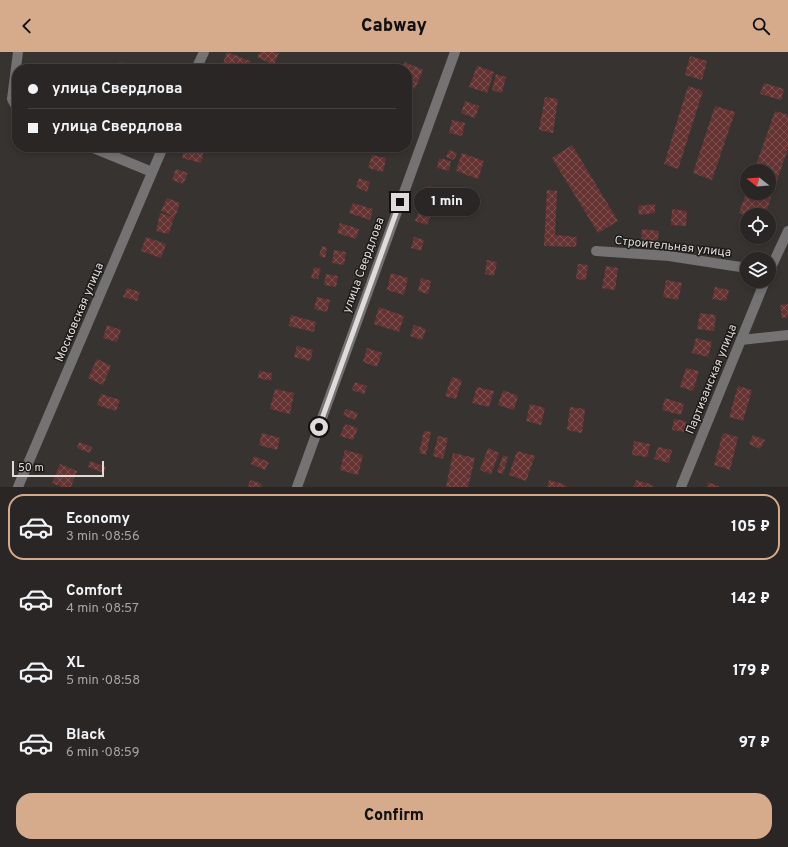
<!DOCTYPE html>
<html lang="en">
<head>
<meta charset="utf-8">
<style>
  body { margin:0; font-family:Overpass,sans-serif; background:#312e2d; color:#f1f3f6; height:100vh; display:flex; flex-direction:column; font-size:15px; white-space:nowrap }
  * { box-sizing:border-box; margin:0 }
  p { font-size:13px; color:#a5a5a7 }
  .icon { flex:none; width:22px; height:22px; fill:none; stroke:currentColor; stroke-width:2; stroke-linecap:round; stroke-linejoin:round }
  .map { position:relative; height:435px; overflow:hidden }
  .panel { display:flex; flex-direction:column; background:#292625; flex:1 }
  .panel>* { flex:none }
  .banner { position:absolute; left:12px; top:12px; width:400px; height:88px; border-radius:16px; box-shadow:0 2px 6px #0003,0 0 0 1px #454342; display:grid; align-content:center; height:88px; padding:0 16px; background:#292625 }
  .needle { width:26px; rotate:287deg }
  .controls { position:absolute; left:740px; top:112px; display:grid; gap:8px }
  .controls a { display:grid; place-items:center; width:36px; height:36px; border-radius:50%; background:#292625; box-shadow:0 2px 6px #0003,0 0 0 1px #454342; font-size:20px }
  .scale { position:absolute; left:12px; bottom:10px; width:92px; box-sizing:border-box; padding-left:4px; border:2px solid #dedbda; border-top:0; font-size:11px; line-height:14px; white-space:nowrap; color:#dedbda; -webkit-text-stroke:3px #1d1b1a; paint-order:stroke }
  .end { position:absolute; width:18px; height:18px; margin:-9px; border:5px solid #dedbda; background:#111; box-shadow:0 0 0 2px #111 }
  .from { border-radius:50% }
  .bubble { position:absolute; height:28px; border-radius:14px; background:#292625; box-shadow:0 2px 6px #0003,0 0 0 1px #454342; font-size:13px; font-weight:800; line-height:28px; text-align:center }
  .banner b { display:flex; align-items:center; gap:14px; height:38px; font-size:15px }
  .banner b+b { border-top:1px solid #454342 }
  .banner i { width:10px; height:10px; background:#f1f3f6 }
  ul { padding:7px 0 0; list-style:none }
  li { display:flex; align-items:center; gap:12px; height:66px; margin:0 8px 6px; padding:0 8px; border:2px solid transparent; border-radius:16px }
  li div { flex:1 }
  li b { display:block; font-size:15px }
  li em { font-style:normal; font-weight:800 }
  li.current { border-color:#d6ab8b }
  li>.icon { width:36px; height:36px; stroke-width:1.5 }
  .primary-button { display:flex; gap:8px; margin-top:auto; padding:8px 16px }
  .primary-button a { flex:1; height:46px; border-radius:16px; background:#d6ab8b; color:#111; font-size:16px; font-weight:800; line-height:46px; text-align:center }
  header { display:flex; justify-content:space-between; align-items:center; height:52px; padding:0 16px; background:#d6ab8b; color:#111; font-size:18px; font-weight:800 }
  .map>svg:first-child { display:block }
  .building { fill:url(#building-cross-hatch) }
  .lines { fill:none; stroke-linecap:round; stroke-linejoin:round }
  .minor { stroke:#747272; stroke-width:10 }
  .route { stroke:#dedbda; stroke-width:5 }
  .labels { text-anchor:middle; stroke-width:3; stroke-linejoin:round; paint-order:stroke }
  .street-label { font-size:12px; fill:#dedbda; stroke:#1d1b1a }
</style>
</head>
<body>
<header><svg class="icon" aria-label="back" viewBox="0 0 24 24"><path d="M15 5l-7 7 7 7"/></svg>Cabway<svg class="icon" aria-label="search" viewBox="0 0 24 24"><circle cx="10" cy="10" r="6"/><path d="M15 15l6 6"/></svg></header>
<div class="map">
<svg width="788" height="435" viewBox="0 0 788 435">
  <defs>
    <pattern id="building-cross-hatch" width="8" height="8" patternUnits="userSpaceOnUse"><rect width="8" height="8" fill="#653332"/><path d="M0 0l8 8M0 8l8-8" fill="none" stroke="#7b504f"/></pattern>
  </defs>
  <rect width="100%" height="100%" fill="#373331"/>
  <!-- building -->
  <g class="building">
    <path d="M227,0L250,9L247,17H221Z"/>
    <path d="M260,0H277L279,1L274,13L257,5Z"/>
    <path d="M690,4L707,9L702,28L685,23Z"/>
    <path d="M119,10L129,12L128,17H118Z"/>
    <path d="M405,10L423,18L415,37L407,33V17H402Z"/>
    <path d="M477,14L494,20L487,41L469,35Z"/>
    <path d="M496,22L506,25L502,41L492,38Z"/>
    <path d="M764,31L784,37L781,48L760,42Z"/>
    <path d="M688,34L703,39L678,117L664,112Z"/>
    <path d="M545,45L558,47L553,81L539,78Z"/>
    <path d="M465,49L479,54L475,66L461,61Z"/>
    <path d="M715,54L735,60L712,128L693,121Z"/>
    <path d="M775,59L788,63V97L765,163H747V164L739,161L746,141H769V119H754Z"/>
    <path d="M452,68L465,71L462,84L449,81Z"/>
    <path d="M572,93L618,169L598,181L552,106Z"/>
    <path d="M117,95H133L131,101Z"/>
    <path d="M185,95L204,99L201,111L182,106Z"/>
    <path d="M377,95H391L390,99Z"/>
    <path d="M449,98L457,101L454,108L446,105Z"/>
    <path d="M462,101L484,109L478,127L456,119Z"/>
    <path d="M372,103L386,106L383,120L368,116Z"/>
    <path d="M439,106L451,109L449,119L437,116Z"/>
    <path d="M176,117L188,121L183,132L172,128Z"/>
    <path d="M359,126L370,130L367,140L356,135Z"/>
    <path d="M428,134L442,138L439,150L425,146Z"/>
    <path d="M547,138L557,139L555,183L577,185L576,195L544,194Z"/>
    <path d="M167,146L180,151L175,165L161,159Z"/>
    <path d="M353,151L373,157L370,168L349,161Z"/>
    <path d="M655,152V161L639,163L638,154Z"/>
    <path d="M420,156L432,161L427,173L415,169Z"/>
    <path d="M672,157L687,159L686,174L671,173Z"/>
    <path d="M160,161L174,165L169,182L156,179Z"/>
    <path d="M340,171L359,177L356,187L337,181Z"/>
    <path d="M642,177L659,179L657,194L641,192Z"/>
    <path d="M146,185L166,192L161,206L141,199Z"/>
    <path d="M414,185L424,188L421,199L411,196Z"/>
    <path d="M322,194L327,196L325,206L319,204Z"/>
    <path d="M334,198L346,200L344,213L332,211Z"/>
    <path d="M487,208L497,210L494,224L485,222Z"/>
    <path d="M578,212L588,213L586,228L576,227Z"/>
    <path d="M606,214L618,216L615,238L602,236Z"/>
    <path d="M314,215L321,217L318,227L311,226Z"/>
    <path d="M391,221L408,226L404,243L387,238Z"/>
    <path d="M326,222L338,224L336,235L324,233Z"/>
    <path d="M421,226L431,229L428,242L418,239Z"/>
    <path d="M666,228L682,231L678,248L663,245Z"/>
    <path d="M715,235L729,238L726,249L712,247Z"/>
    <path d="M127,236L140,240L137,249L123,245Z"/>
    <path d="M317,245L330,248L327,260L314,257Z"/>
    <path d="M788,252V265L782,266L780,253Z"/>
    <path d="M379,255L404,264L399,280L374,272Z"/>
    <path d="M700,261L716,263L714,279L697,277Z"/>
    <path d="M291,263L316,270L314,280L289,274Z"/>
    <path d="M107,273L121,278L117,290L103,286Z"/>
    <path d="M414,273L426,277L422,288L410,284Z"/>
    <path d="M696,286L712,290L708,305L692,301Z"/>
    <path d="M297,294L313,298L310,309L294,305Z"/>
    <path d="M367,296L382,301L377,315L363,310Z"/>
    <path d="M97,307L111,314L103,333L88,326Z"/>
    <path d="M686,316L699,319L693,339L680,335Z"/>
    <path d="M259,319L272,321L271,329L258,326Z"/>
    <path d="M452,325L462,328L456,347L445,344Z"/>
    <path d="M355,330L367,334L364,342L352,338Z"/>
    <path d="M738,334L752,338L743,369L729,365Z"/>
    <path d="M477,335L494,339L489,355L472,351Z"/>
    <path d="M275,337L294,341L290,362L270,357Z"/>
    <path d="M503,338L518,344L514,358L498,353Z"/>
    <path d="M101,342L120,348L116,359L97,353Z"/>
    <path d="M665,346L684,352L681,363L662,358Z"/>
    <path d="M530,352L545,356L541,373L526,369Z"/>
    <path d="M570,355L585,357L582,381L567,378Z"/>
    <path d="M346,357L358,361L355,368L343,363Z"/>
    <path d="M674,367L686,369L684,380L672,378Z"/>
    <path d="M345,372L358,376L353,388L340,384Z"/>
    <path d="M424,379L431,380L426,403L419,401Z"/>
    <path d="M262,381L280,386L277,398L259,393Z"/>
    <path d="M723,381L738,385L730,418L714,413Z"/>
    <path d="M753,383L765,388L760,397L749,392Z"/>
    <path d="M438,384L448,386L443,407L433,404Z"/>
    <path d="M634,389L650,392L647,405L632,403Z"/>
    <path d="M79,390L92,395L90,401L77,396Z"/>
    <path d="M658,395L672,398L669,411L654,407Z"/>
    <path d="M488,396L499,401L491,422L480,418Z"/>
    <path d="M345,398L363,403L358,423L340,418Z"/>
    <path d="M517,399L535,404L526,429L509,423Z"/>
    <path d="M453,401L475,406L468,435H446Z"/>
    <path d="M503,403L508,405L503,422L497,420Z"/>
    <path d="M254,404L269,410L265,418L251,412Z"/>
    <path d="M90,409L106,415L104,421L88,415Z"/>
    <path d="M60,412L77,419L71,435H62L52,431Z"/>
    <path d="M250,428L262,432L261,435H248Z"/>
    <path d="M549,428L566,433L565,435H547Z"/>
    <path d="M636,428L653,433V435H634Z"/>
    <path d="M708,430L720,435H707Z"/>
  </g>
  <g class="lines">
    <!-- minor -->
    <g class="minor">
      <path d="M196,17L204,0"/>
      <path d="M17,56L12,47L18,0"/>
      <path d="M91,95L152,120"/>
      <path d="M596,199L669,204L747,216"/>
      <path d="M769,220L788,179"/>
      <path d="M741,288L788,283"/>
      <path d="M18,435L163,95"/>
      <path d="M297,435L455,0"/>
      <path d="M681,435L765,229"/>
    </g>
  </g>
  <g class="lines">
    <!-- route -->
    <path class="route" d="M319,375L400,150"/>
  </g>
  <g class="labels">
    <!-- street labels -->
    <g class="street-label">
      <text transform="translate(673 194) rotate(6)" y="4">Строительная улица</text>
      <text transform="translate(363 213) rotate(-70)" y="4">улица Свердлова</text>
      <text transform="translate(79 260) rotate(-67)" y="4">Московская улица</text>
      <text transform="translate(711 327) rotate(-68)" y="4">Партизанская улица</text>
    </g>
  </g>
</svg>
<div class="controls">
<a><svg class="needle" viewBox="-14 -14 28 28"><path d="M0-13l5 13h-10z" fill="#e53935"/><path d="M0 13l5-13h-10z" fill="#a5a5a7"/></svg></a>
<a><svg class="icon" aria-label="locate" viewBox="0 0 24 24"><circle cx="12" cy="12" r="6"/><path d="M12 2v4M12 18v4M2 12h4M18 12h4"/></svg></a>
<a><svg class="icon" aria-label="layers" viewBox="0 0 24 24"><path d="M12 4l9 5-9 5-9-5zM3 14l9 5 9-5"/></svg></a>
</div>
<div class="scale">50 m</div>
<i class="end from" style="left:319px;top:375px"></i>
<i class="end" style="left:400px;top:150px"></i>
<div class="bubble" style="left:414px;top:136px;width:66px">1 min</div>
<div class="banner">
<b><i class="from"></i>улица Свердлова</b>
<b><i></i>улица Свердлова</b>
</div>
</div>
<section class="panel">
<ul>
<li class="current"><svg class="icon" aria-label="car" viewBox="0 0 24 24"><path d="M5 17H2v-5l4-1 3-4h7l3 4 3 1v5h-3M9 17h6M6 11h13"/><circle cx="7" cy="17" r="2"/><circle cx="17" cy="17" r="2"/></svg><div><b>Economy</b><p>3 min · 08:56</p></div><em>105 ₽</em></li>
<li><svg class="icon" aria-label="car" viewBox="0 0 24 24"><path d="M5 17H2v-5l4-1 3-4h7l3 4 3 1v5h-3M9 17h6M6 11h13"/><circle cx="7" cy="17" r="2"/><circle cx="17" cy="17" r="2"/></svg><div><b>Comfort</b><p>4 min · 08:57</p></div><em>142 ₽</em></li>
<li><svg class="icon" aria-label="car" viewBox="0 0 24 24"><path d="M5 17H2v-5l4-1 3-4h7l3 4 3 1v5h-3M9 17h6M6 11h13"/><circle cx="7" cy="17" r="2"/><circle cx="17" cy="17" r="2"/></svg><div><b>XL</b><p>5 min · 08:58</p></div><em>179 ₽</em></li>
<li><svg class="icon" aria-label="car" viewBox="0 0 24 24"><path d="M5 17H2v-5l4-1 3-4h7l3 4 3 1v5h-3M9 17h6M6 11h13"/><circle cx="7" cy="17" r="2"/><circle cx="17" cy="17" r="2"/></svg><div><b>Black</b><p>6 min · 08:59</p></div><em>97 ₽</em></li>
</ul>
<div class="primary-button"><a>Confirm</a></div>
</section>
</body>
</html>
